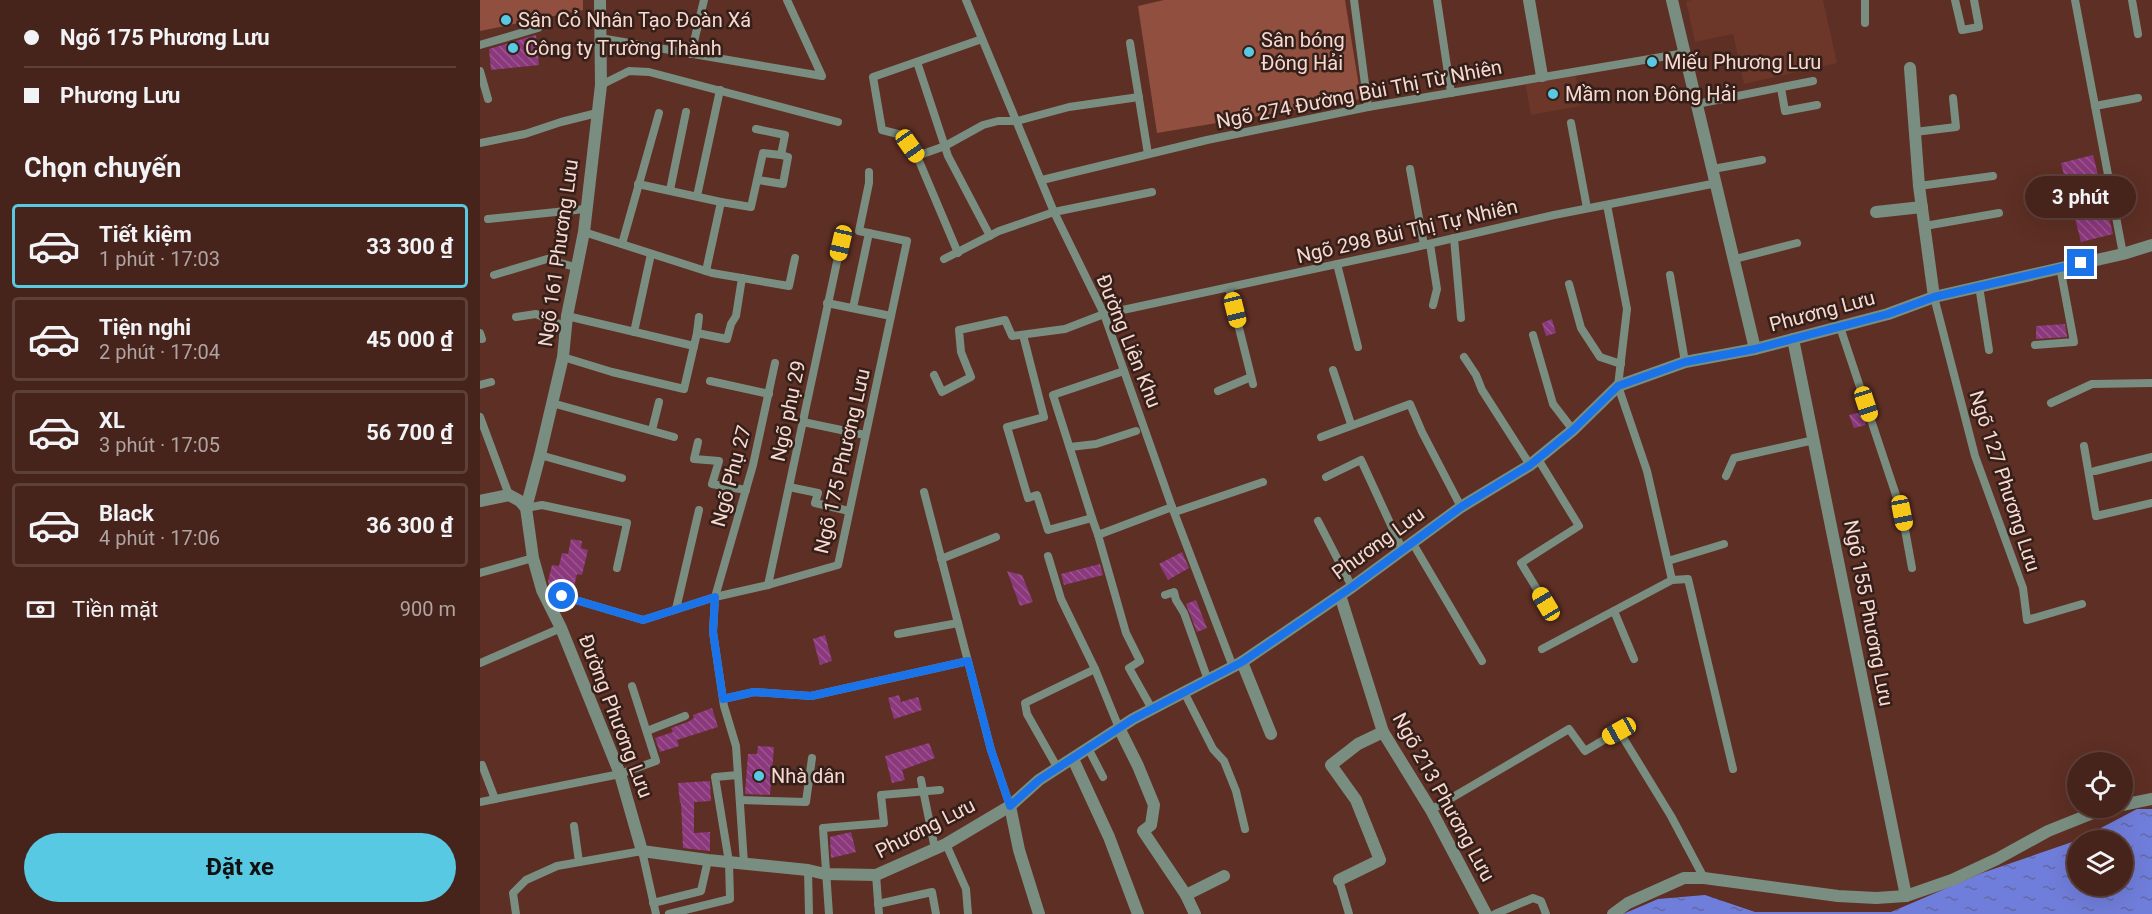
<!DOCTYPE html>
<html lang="vi">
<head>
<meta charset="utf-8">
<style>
  body { margin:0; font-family:Roboto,sans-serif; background:#502f28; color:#f1f3f6; height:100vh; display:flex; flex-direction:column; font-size:22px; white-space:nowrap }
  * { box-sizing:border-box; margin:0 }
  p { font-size:20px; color:#b0a4a3 }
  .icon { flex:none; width:33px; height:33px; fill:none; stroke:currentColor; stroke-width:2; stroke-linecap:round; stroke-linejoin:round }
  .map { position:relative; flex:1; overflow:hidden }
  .panel { display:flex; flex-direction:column; background:#46231b; width:480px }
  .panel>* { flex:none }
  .guide { display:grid; align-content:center; height:132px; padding:0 24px; background:#46231b }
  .fabs { position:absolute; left:1587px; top:752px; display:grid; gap:12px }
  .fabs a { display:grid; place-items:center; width:66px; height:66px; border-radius:50%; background:#46231b; box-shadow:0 6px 24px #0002,0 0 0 2px #5e403a; font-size:30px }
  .end { position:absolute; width:27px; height:27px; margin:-14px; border:8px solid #1a73e8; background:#fff; box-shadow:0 0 0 3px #fff }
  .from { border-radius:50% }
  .bubble { position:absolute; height:42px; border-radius:21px; background:#46231b; box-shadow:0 6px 24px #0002,0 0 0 2px #5e403a; font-size:20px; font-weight:700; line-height:42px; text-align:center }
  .car { position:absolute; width:18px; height:36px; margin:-18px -9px; border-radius:8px; box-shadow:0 0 4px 2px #0007; background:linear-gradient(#f5c518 24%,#345 0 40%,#f5c518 0 76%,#345 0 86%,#f5c518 0) }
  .guide b { display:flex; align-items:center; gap:21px; height:57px; font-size:22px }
  .guide b+b { border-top:2px solid #5e403a }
  .guide i { width:15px; height:15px; background:#f1f3f6 }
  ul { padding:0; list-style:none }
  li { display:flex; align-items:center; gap:18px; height:84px; margin:0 12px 9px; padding:0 12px; border:3px solid #5e403a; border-radius:6px }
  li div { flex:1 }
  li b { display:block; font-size:22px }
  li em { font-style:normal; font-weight:700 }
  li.on { border-color:#57c9e3 }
  li>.icon { width:54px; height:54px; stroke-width:1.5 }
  h2 { padding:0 24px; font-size:27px; line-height:72px }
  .pay { display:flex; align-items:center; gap:15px; height:66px; padding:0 24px; font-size:22px }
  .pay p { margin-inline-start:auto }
  .cta { display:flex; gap:12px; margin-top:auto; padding:12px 24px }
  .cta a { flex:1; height:69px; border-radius:36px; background:#57c9e3; color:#111; font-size:24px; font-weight:700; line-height:69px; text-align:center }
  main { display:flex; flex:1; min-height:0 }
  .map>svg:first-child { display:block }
  .built { fill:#6c3629 }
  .park { fill:#91503f }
  .water { fill:url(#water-ripples) }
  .building { fill:url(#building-back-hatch) }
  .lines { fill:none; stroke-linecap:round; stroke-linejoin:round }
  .service { stroke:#798e80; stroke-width:8 }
  .minor { stroke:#798e80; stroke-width:12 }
  .tertiary { stroke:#798e80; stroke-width:12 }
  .route { stroke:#1a73e8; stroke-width:8 }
  .poi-dot { fill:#57c9e3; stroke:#341f19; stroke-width:2 }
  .labels { text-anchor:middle; stroke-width:5; stroke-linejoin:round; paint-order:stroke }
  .poi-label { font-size:20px; fill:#f7d9d1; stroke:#341f19; text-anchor:start }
  .street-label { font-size:20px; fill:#f7d9d1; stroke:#341f19 }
</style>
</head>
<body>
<main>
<section class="panel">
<div class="guide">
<b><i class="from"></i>Ngõ 175 Phương Lưu</b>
<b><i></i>Phương Lưu</b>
</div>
<h2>Chọn chuyến</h2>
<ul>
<li class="on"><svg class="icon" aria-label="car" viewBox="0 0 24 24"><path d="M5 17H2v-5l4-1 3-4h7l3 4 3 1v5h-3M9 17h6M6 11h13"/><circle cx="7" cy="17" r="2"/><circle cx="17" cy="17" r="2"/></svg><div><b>Tiết kiệm</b><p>1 phút · 17:03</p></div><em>33 300 ₫</em></li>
<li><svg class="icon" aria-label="car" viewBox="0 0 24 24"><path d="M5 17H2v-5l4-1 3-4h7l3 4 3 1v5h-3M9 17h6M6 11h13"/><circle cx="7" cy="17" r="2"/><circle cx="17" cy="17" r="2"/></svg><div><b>Tiện nghi</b><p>2 phút · 17:04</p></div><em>45 000 ₫</em></li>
<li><svg class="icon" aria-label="car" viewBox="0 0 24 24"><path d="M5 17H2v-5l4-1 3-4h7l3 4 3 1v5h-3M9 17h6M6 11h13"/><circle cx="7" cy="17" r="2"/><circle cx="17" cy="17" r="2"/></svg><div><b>XL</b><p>3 phút · 17:05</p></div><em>56 700 ₫</em></li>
<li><svg class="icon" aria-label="car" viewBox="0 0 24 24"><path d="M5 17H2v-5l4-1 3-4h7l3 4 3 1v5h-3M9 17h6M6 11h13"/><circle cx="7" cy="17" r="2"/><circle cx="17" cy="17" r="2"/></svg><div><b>Black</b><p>4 phút · 17:06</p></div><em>36 300 ₫</em></li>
</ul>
<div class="pay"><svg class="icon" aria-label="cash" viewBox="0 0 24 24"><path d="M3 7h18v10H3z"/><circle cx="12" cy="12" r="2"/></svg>Tiền mặt<p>900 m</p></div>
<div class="cta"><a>Đặt xe</a></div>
</section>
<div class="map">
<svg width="1672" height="914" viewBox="0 0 1672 914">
  <defs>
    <pattern id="water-ripples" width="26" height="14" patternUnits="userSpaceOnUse" patternTransform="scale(1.5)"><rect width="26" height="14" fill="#707edb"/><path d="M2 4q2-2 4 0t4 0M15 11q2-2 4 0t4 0" fill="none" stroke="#6369a4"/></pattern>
    <pattern id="building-back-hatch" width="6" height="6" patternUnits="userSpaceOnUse" patternTransform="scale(1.5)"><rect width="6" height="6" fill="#8b387c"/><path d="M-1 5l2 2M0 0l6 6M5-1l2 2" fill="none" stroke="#9c548e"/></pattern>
  </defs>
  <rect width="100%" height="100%" fill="#5e2f24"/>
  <!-- built -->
  <g class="built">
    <path d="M1212,0H1343L1357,63L1264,84L1253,34L1215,42L1206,1Z"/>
    <path d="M1095,73L1101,106L1051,115L1045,82Z"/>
  </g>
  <!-- park -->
  <g class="park">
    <path d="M0,0H103V10L0,31Z"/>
    <path d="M684,0H865L881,99L677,133L658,6Z"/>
  </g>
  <!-- water -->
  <path class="water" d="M1657,809H1672V914H1143L1178,899L1225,895L1275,912H1411L1502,873L1598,840V885H1642V840H1598Z"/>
  <!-- building -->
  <g class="building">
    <path d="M56,35L59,65L11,70L9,49Z"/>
    <path d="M1613,155L1633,234L1601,242L1581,163Z"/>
    <path d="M1072,319L1076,333L1066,336L1062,323Z"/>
    <path d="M1585,324L1587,337L1556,339V326Z"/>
    <path d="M1382,412L1386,425L1374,428L1369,415Z"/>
    <path d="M91,539L102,541L101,548L108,550L102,575L97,574L93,591L69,585L68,581L72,565L79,566L82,553L88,554Z"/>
    <path d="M702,552L709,568L688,580L679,564Z"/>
    <path d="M620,564L623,575L584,585L581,574Z"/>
    <path d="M527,571L542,575L553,602L540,606Z"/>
    <path d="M716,600L727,628L717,632L706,604Z"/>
    <path d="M345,635L352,661L340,665L333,639Z"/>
    <path d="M419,695L421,702L438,697L442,710L414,719L408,698Z"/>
    <path d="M232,708L238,727L197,740L199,746L180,752L175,738L193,732L191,728L208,722L214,718L213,715Z"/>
    <path d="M449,743L455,758L422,770L425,780L412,783L405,756Z"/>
    <path d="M278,746L294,747L290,795L265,794L268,754H277Z"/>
    <path d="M230,781L231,801L214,802V833L230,832V851L203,848L201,803H200L198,783Z"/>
    <path d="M371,832L376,852L351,858L350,837Z"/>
  </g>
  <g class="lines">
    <!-- service -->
    <g class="service">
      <path d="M486,0L574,212L624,314L692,507L753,667"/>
      <path d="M874,0L888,107"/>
      <path d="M957,0L971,93"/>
      <path d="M1385,0V23"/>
      <path d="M1475,0L1482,30L1499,27L1494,0"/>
      <path d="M1595,0L1643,254"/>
      <path d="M1652,0L1658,34"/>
      <path d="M120,38L342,76L307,0"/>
      <path d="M650,43L668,154"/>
      <path d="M0,45L58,28"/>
      <path d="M211,54L224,0"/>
      <path d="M437,62L468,156L510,236"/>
      <path d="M0,71L8,99"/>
      <path d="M121,85L149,71L169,72L358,122"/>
      <path d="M1301,88L1305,111L1337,105"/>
      <path d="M1217,104L1333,81"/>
      <path d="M1615,106L1658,98"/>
      <path d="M1091,123L1107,208"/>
      <path d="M1435,132L1476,127L1473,98"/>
      <path d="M0,143L45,134L81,122L117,113"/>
      <path d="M437,156L465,146L503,125L518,121H537L589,107L659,97"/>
      <path d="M930,169L944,245"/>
      <path d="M1233,169L1282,160"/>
      <path d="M278,180L303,184L308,157L301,155"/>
      <path d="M562,180L727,140L888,107L1205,53"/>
      <path d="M158,184L241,202L226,271"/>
      <path d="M1439,186L1513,176"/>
      <path d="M190,190L206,112"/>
      <path d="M217,196L240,90"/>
      <path d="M241,202L271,207L283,153L301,155L305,135L276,129"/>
      <path d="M1127,205L1147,309L1138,386L1167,471L1192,580L1208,579L1253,769"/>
      <path d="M8,219L105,209"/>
      <path d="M1445,226L1519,213"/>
      <path d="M104,232L232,273L309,286L315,258"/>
      <path d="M974,238L981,318"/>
      <path d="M142,244L179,113"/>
      <path d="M950,244L957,289L953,305"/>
      <path d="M478,253L437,156L422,135L402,130L393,77L502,39"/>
      <path d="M464,259L519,231L574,212L672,192"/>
      <path d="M1255,259L1317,243"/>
      <path d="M857,264L878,347"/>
      <path d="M14,275L67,259L98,268"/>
      <path d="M1190,275L1205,362"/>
      <path d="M1089,284L1101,328L1120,357L1141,364"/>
      <path d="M1499,286L1509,350"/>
      <path d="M749,288L773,384"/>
      <path d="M1454,297L1495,456L1543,588L1547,620L1602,604"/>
      <path d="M347,303L411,316"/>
      <path d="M373,308L389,233"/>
      <path d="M87,316L214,346"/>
      <path d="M36,317L56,314L86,327"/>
      <path d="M1360,327L1422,513L1432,568"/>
      <path d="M154,332L171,254"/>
      <path d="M0,333L2,339"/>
      <path d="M217,333L219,317"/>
      <path d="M543,335L564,417L527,427L548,498L557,495L568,530L612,518"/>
      <path d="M1053,335L1073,404L1093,430"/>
      <path d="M1555,345L1594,342L1580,267"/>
      <path d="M83,357L132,372L204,389L217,333L247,339L251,324L256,316L262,278"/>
      <path d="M984,357L996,375L1002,390L1050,465"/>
      <path d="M853,370L871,424"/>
      <path d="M644,371L573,395L612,518L618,535L692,507"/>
      <path d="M454,375L462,392L491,377L481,352L479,330L525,320L532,336L585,329L624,314L927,249L1074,215L1237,183"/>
      <path d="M230,381L289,394"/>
      <path d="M0,385L11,382"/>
      <path d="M738,391L771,377"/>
      <path d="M72,403L194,437"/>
      <path d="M1571,403L1612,384L1672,383"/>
      <path d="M0,417L29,495"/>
      <path d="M323,422L385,435"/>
      <path d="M172,430L179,402"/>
      <path d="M841,437L930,404L942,432L981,507"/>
      <path d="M218,442L214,459L239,461L232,484L266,490"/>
      <path d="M1604,446L1616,516L1672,503"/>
      <path d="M590,447L616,444L656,431"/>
      <path d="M60,455L142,478"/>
      <path d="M1058,459L1099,526L1041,563L1066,604"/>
      <path d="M1615,471L1672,457"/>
      <path d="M1246,476L1254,458L1334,440"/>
      <path d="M846,477L881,460L922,549"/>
      <path d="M309,487L338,493L335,503L369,511"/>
      <path d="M444,492L511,750L530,806"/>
      <path d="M46,508L62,505L147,523L137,568"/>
      <path d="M695,512L783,482"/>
      <path d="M838,521L872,587"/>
      <path d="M618,535L646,633L660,661L649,668L672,709"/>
      <path d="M932,542L1002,661"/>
      <path d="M568,556L581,599L615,669L639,728"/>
      <path d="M461,559L516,537"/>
      <path d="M1188,561L1244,544"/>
      <path d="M0,573L53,558"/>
      <path d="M288,585L361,243"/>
      <path d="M62,590L163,620L235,597L288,585L358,565L427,241L379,231L389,183V172"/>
      <path d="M685,595L694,592L696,600L704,613L728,680"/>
      <path d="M196,609L219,510"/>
      <path d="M1134,611L1154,659"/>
      <path d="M418,634L478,623"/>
      <path d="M1062,649L1192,580"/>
      <path d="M0,663L81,628"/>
      <path d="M704,692L733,749L744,761L756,791L765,829"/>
      <path d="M243,699L274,692L331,696L488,661"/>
      <path d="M167,731L205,716"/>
      <path d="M608,748L623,777"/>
      <path d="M2,765L15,799"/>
      <path d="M577,767L547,714L545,703L615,669"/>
      <path d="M441,780L455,849"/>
      <path d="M260,800L326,802L332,758"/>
      <path d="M0,802L140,774L176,761L152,686"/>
      <path d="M951,810L1089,729L1105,751L1139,731L1191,816L1224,878"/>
      <path d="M94,826L99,862"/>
      <path d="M466,844L486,889L488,914"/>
      <path d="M264,863L256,746L244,706L233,632L235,597L273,465L295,363"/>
      <path d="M328,870L329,914"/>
      <path d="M396,875L399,914"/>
      <path d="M859,880L869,914"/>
      <path d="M173,903L221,891L228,860"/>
      <path d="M398,904L452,892L456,914"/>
      <path d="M36,914L33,893L46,880L77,866L162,851L176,914"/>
      <path d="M189,914L250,899L249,862L235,777L258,775"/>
      <path d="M349,914L343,828L404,823L401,795L460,790"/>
      <path d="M1015,914L1053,898L1061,901L1066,914"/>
    </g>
    <!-- minor -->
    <g class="minor">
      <path d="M1049,0L1062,76"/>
      <path d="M1430,68L1439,186L1454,297"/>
      <path d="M1396,212L1442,207"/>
      <path d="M1313,339L1426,896"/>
      <path d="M46,508L60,455L83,357L87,316L104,232L121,85L120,0"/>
      <path d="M860,595L903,732L951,810L1006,914"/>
      <path d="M762,662L791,734"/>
      <path d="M639,728L658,766L674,805L671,825L663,831L706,895L715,914"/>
      <path d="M593,759L629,837L658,914"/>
      <path d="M1642,805L1672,799"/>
      <path d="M530,806L539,850L559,914"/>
      <path d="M859,880L900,860L876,800L851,765L878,744L903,732"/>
      <path d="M706,895L744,876"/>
      <path d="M1133,914L1148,903L1204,878H1224L1358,896L1396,898L1426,896L1472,880L1517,859L1568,831L1613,813L1636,807"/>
    </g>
    <!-- tertiary -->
    <g class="tertiary">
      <path d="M1192,0L1275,349"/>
      <path d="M0,501L29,495L40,501L46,508L53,558L62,590L81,628L140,774L162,851L228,860L328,870L345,874L396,875L466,844L530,806L559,780L653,719L762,662L872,587L981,507L1050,465L1093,430L1138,386L1205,362L1275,349L1408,314L1454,297L1643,254L1672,245"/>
    </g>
  </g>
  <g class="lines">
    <!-- route -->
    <path class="route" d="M82,596L163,620L235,597L233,632L243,699L274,692L331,696L488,661L511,750L530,806L559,780L653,719L762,662L872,587L981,507L1050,465L1093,430L1138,386L1205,362L1275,349L1408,314L1454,297L1601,263"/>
  </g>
  <!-- markers -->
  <g class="poi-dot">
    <circle cx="26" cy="20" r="6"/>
    <circle cx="33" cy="48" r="6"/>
    <circle cx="769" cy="52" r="6"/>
    <circle cx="1172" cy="62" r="6"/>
    <circle cx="1073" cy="94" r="6"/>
    <circle cx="279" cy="776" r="6"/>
  </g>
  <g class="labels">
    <!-- poi labels -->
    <g class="poi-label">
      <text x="38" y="27">Sân Cỏ Nhân Tạo Đoàn Xá</text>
      <text x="781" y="47">Sân bóng<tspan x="781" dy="23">Đông Hải</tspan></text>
      <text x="45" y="55">Công ty Trường Thành</text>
      <text x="1184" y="69">Miếu Phương Lưu</text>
      <text x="1085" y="101">Mầm non Đông Hải</text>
      <text x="291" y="783">Nhà dân</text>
    </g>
    <!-- street labels -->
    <g class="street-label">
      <text transform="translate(879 94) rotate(-11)" y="7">Ngõ 274 Đường Bùi Thị Từ Nhiên</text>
      <text transform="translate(927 231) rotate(-13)" y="7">Ngõ 298 Bùi Thị Tự Nhiên</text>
      <text transform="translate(78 253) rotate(-82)" y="7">Ngõ 161 Phương Lưu</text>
      <text transform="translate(1342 311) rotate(-15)" y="7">Phương Lưu</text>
      <text transform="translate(649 341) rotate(68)" y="7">Đường Liên Khu</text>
      <text transform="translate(308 411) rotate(-78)" y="7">Ngõ phụ 29</text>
      <text transform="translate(362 461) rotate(-77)" y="7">Ngõ 175 Phương Lưu</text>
      <text transform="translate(251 476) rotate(-75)" y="7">Ngõ Phụ 27</text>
      <text transform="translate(1525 481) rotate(72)" y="7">Ngõ 127 Phương Lưu</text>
      <text transform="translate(898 543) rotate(-36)" y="7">Phương Lưu</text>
      <text transform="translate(1389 613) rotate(79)" y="7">Ngõ 155 Phương Lưu</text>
      <text transform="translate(136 716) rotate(69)" y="7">Đường Phương Lưu</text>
      <text transform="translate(964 797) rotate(61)" y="7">Ngõ 213 Phương Lưu</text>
      <text transform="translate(445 828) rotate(-27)" y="7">Phương Lưu</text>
    </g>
  </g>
</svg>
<div class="fabs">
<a><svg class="icon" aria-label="locate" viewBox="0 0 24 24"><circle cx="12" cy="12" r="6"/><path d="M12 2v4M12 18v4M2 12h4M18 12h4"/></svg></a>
<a><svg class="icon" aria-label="layers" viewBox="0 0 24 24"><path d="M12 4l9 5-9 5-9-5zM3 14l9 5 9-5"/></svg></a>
</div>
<i class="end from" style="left:82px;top:596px"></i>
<i class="end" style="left:1601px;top:263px"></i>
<div class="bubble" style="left:1545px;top:176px;width:111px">3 phút</div>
<i class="car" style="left:430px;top:146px;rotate:145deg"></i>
<i class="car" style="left:361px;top:243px;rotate:193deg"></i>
<i class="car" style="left:755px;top:310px;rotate:166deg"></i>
<i class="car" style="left:1386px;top:404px;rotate:162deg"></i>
<i class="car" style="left:1422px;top:513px;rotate:169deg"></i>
<i class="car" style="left:1066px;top:604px;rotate:329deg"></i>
<i class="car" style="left:1139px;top:731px;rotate:241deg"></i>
</div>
</main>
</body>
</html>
